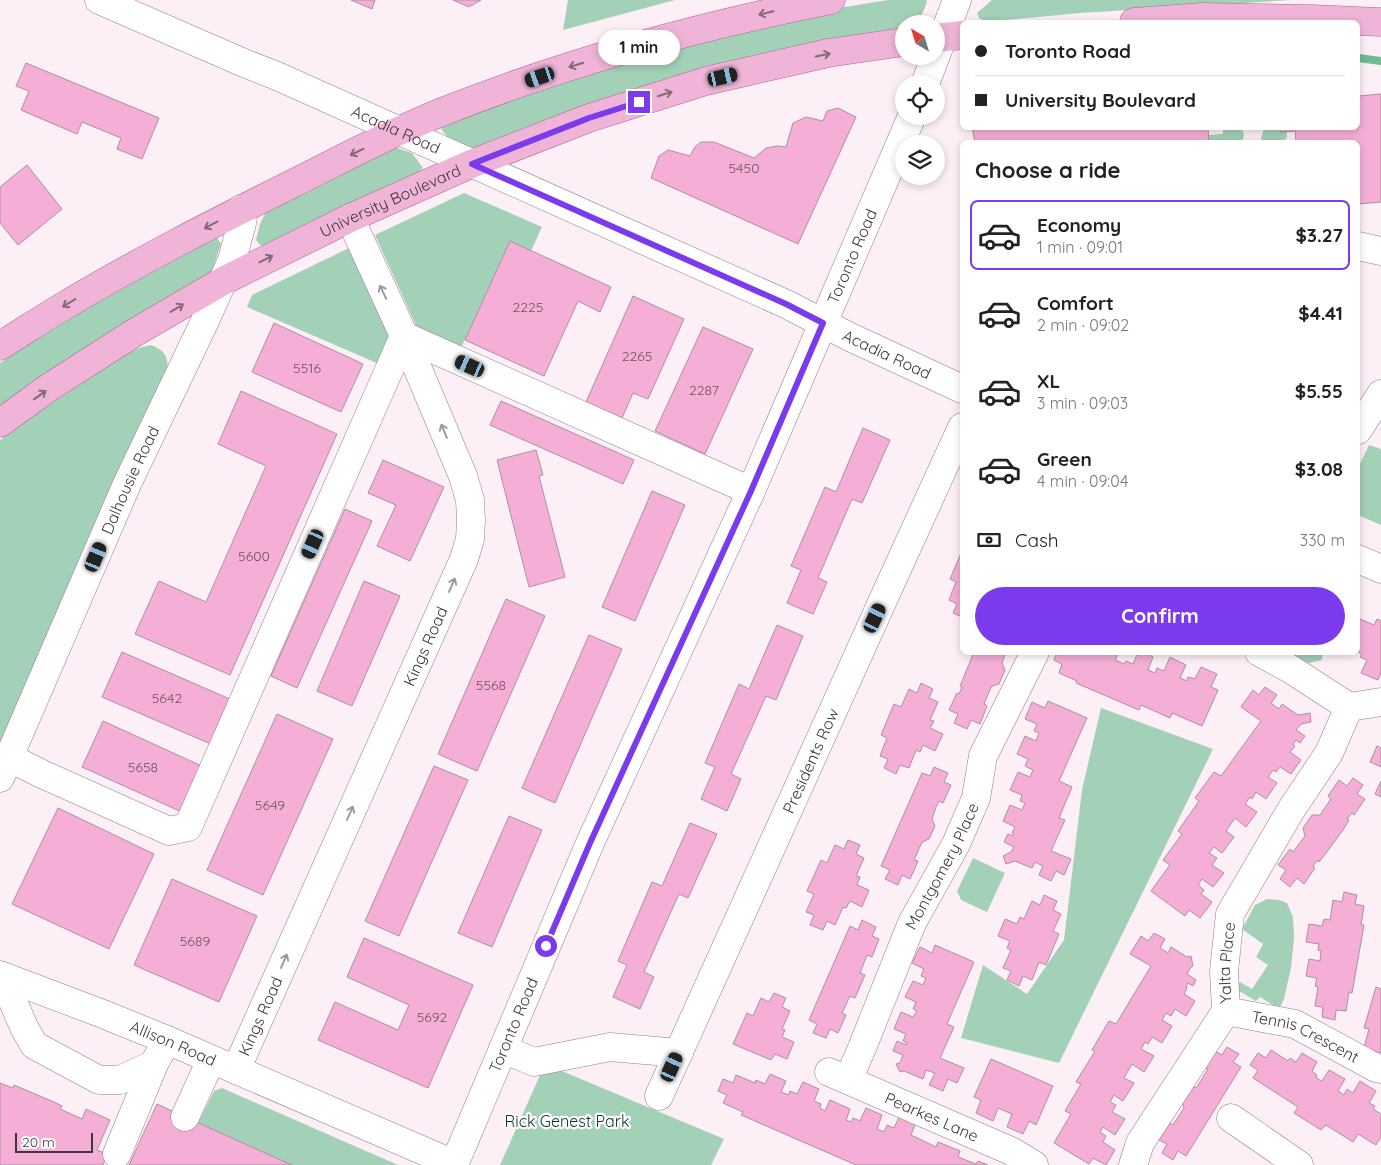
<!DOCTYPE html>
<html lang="en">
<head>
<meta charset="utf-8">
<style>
  body { margin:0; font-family:Quicksand,sans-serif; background:#f2f2f2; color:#222; height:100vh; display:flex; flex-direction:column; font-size:19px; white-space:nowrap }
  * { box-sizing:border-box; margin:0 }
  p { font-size:16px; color:#767676 }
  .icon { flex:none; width:28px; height:28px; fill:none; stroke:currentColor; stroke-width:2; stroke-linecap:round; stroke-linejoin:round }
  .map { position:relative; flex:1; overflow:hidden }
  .side { position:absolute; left:960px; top:140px; width:400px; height:515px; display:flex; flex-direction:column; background:#fff; border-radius:8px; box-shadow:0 2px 8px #0003 }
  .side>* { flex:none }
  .top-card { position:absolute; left:960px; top:20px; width:400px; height:110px; border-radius:8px; box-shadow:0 2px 8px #0003; display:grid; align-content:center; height:110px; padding:0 15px; background:#fff }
  .needle { width:32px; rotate:322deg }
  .buttons { position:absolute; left:895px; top:15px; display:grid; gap:10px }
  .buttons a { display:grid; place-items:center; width:50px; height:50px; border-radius:50%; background:#fff; box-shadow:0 2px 8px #0003; font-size:25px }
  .scale { position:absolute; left:15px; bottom:12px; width:78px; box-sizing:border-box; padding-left:5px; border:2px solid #41353b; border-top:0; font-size:14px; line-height:18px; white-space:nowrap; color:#41353b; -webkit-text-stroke:4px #fff; paint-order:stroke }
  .end { position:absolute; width:22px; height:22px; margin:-11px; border:6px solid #7c3aed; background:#fff; box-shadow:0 0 0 2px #fff }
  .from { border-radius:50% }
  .bubble { position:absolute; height:35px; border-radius:18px; background:#fff; box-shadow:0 2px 8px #0003; font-size:16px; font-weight:700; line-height:35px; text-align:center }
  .car { position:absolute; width:15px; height:30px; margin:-15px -8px; border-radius:6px; box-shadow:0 0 4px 1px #0007; background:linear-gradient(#222 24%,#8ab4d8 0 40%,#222 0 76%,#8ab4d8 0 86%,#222 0) }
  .top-card b { display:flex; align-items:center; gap:18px; height:48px; font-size:19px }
  .top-card b+b { border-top:1px solid #e0e0e0 }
  .top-card i { width:12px; height:12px; background:#222 }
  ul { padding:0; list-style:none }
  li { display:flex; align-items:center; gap:15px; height:70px; margin:0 10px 8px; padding:0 5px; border:2px solid transparent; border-radius:8px }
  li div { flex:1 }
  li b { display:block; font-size:19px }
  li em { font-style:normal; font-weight:700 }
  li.current { border-color:#7c3aed }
  li>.icon { width:45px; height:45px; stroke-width:1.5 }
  h2 { padding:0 15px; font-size:22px; line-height:60px }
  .pay { display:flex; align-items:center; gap:12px; height:55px; padding:0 15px; font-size:19px }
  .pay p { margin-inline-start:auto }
  .primary-button { display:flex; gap:10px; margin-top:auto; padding:10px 15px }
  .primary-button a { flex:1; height:58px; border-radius:30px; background:#7c3aed; color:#fff; font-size:20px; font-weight:700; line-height:58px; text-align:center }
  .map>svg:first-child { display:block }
  .green { fill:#a3d1b7 }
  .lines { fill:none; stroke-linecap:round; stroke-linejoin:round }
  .stream { stroke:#6eba93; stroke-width:8 }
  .building { fill:#f5aed5; stroke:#ae90a0 }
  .minor-casing { stroke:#977a8a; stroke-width:29 }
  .major-casing { stroke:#ac678f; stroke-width:29 }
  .minor { stroke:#fff; stroke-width:28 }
  .major { stroke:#efb4d7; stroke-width:28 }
  .oneway { stroke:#876879 }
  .oneway2 { stroke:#a09a9d }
  .route { stroke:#7c3aed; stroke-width:6 }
  .labels { text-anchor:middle; stroke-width:4.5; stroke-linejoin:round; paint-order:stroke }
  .number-label { font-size:14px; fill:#6e5362 }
  .street-label { font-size:16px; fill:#41353b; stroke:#fff }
  .park-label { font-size:16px; fill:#103323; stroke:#fff }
</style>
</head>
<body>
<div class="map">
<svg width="1381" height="1165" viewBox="0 0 1381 1165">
  <rect width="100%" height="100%" fill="#fceff5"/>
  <!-- green -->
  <g class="green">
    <path d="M568,0H675L563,30Z"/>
    <path d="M888,0H926L927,2L918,24H904V34L476,150L450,140L441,129L446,122L563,78L832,9Z"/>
    <path d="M992,0H1291L1081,13L984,22L979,18L977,13Z"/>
    <path d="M1223,128H1238L1243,131L1244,135L1242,142H1209L1208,135L1223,134Z"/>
    <path d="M1264,128H1281V131H1287V137L1283,142H1265L1262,141L1261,138Z"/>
    <path d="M391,146L412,153L423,168L417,173L265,246L260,245L256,240L260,224L270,204Z"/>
    <path d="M464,193L542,227L531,251L510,242L459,352L419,332L375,235Z"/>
    <path d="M216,236L221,244L211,274L0,413V363L83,307Z"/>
    <path d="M349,248L392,331L379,364L247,307L252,295Z"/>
    <path d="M151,345C167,351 169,359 167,375L0,750V440C28,419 57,399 87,380C107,366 127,349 151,345Z"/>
    <path d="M1369,445L1381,449V525L1358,515V468Z"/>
    <path d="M1281,653H1323L1322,660L1309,663Z"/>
    <path d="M1101,708L1213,749L1059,1063L961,1038L983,965L1027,994L1064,940L1082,790Z"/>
    <path d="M973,858L1005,873L987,912L961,900L957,891Z"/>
    <path d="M1267,899L1279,900L1287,903L1293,917L1294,938L1291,968L1284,999L1279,1009L1260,997L1256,1001L1234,988L1240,982L1252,989L1268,965L1256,957L1263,944L1242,929L1255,905Z"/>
    <path d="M545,1064L724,1139L711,1165H500Z"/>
    <path d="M222,1088L398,1165H292L198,1123L214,1091Z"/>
  </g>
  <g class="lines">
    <!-- stream -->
    <path class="stream" d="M1358,58L1381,61"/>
  </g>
  <!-- building -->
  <g class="building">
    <path d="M351,0H375L372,9Z"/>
    <path d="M453,0H481L469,7Z"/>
    <path d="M26,63L159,118L142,159L117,149L121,138L82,122L77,134L21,110L29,91L16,86Z"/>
    <path d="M1381,94V202L1358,204V142H1296L1295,131L1281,132V128H1358V96Z"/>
    <path d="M838,108L856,117L798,244L651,178L659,156L668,150L690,156L695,147L701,142H714L754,158L766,148L777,146L786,147L793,123L806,117L823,121L827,111Z"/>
    <path d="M972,128H1208L1209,142H975Z"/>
    <path d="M27,165L62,209L18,245L0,223V187Z"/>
    <path d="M510,241L611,287L600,312L578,301L544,376L465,340Z"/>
    <path d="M633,296L684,319L648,399L633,393L622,418L586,402Z"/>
    <path d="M274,323L363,364L341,412L252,372Z"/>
    <path d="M703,327L753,349L705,454L655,431Z"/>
    <path d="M241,391L337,434L230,675L135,634L159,581L206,602L266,466L218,444Z"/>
    <path d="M501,401L634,460L623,484L490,425Z"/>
    <path d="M863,428L890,440L862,503L852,499L818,578L827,582L813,614L787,603L801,570L791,566L825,487L836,492Z"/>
    <path d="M536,450L543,475L539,476L565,577L529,587L497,460Z"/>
    <path d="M383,460L444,487L410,561L377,546L396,505L368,493Z"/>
    <path d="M652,491L685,505L635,621L602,607Z"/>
    <path d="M345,509L372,521L297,688L271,676Z"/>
    <path d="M962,551V617L953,613L957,604L949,600L956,582L950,579Z"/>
    <path d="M364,581L400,596L352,706L317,691Z"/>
    <path d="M506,599L545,616L477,771L438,754Z"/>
    <path d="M1358,618L1374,625L1377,619L1381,621V673L1378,680L1361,673L1367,660L1360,657L1362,654L1358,652Z"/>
    <path d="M777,625L803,636L776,700L766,696L731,774L741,779L727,811L701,799L715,767L705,763L739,684L749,689Z"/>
    <path d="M589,635L622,649L555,803L522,788Z"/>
    <path d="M122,652L232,700L213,745L102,697Z"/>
    <path d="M974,652H1006L1002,663L1005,670L999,684L992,686L989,692L984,704L987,706L980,724L971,720L967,729L954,723L958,714L949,710L957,693L959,694L962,687L960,686Z"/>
    <path d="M1057,652H1119L1115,660L1124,664L1126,661L1133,664L1138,652H1143L1153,657L1148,670L1155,673L1157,668L1164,671L1170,657L1186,665L1180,678L1187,681L1188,677L1195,679L1201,667L1217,674L1211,687L1218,690L1202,726L1172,713L1170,718L1141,705L1139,710L1076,683L1077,681L1059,673L1062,664L1054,660Z"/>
    <path d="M921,683L933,689L929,698L938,702L930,720L934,721L930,728L943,734L935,751L923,745L920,752L916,750L909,768L900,765L896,774L884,768L888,759L880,756L887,738L881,735L894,704L901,707L909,689L917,693Z"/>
    <path d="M1265,687L1277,695L1271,703L1279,709L1282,704L1298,715L1310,713L1311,722L1301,724L1296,730L1305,736L1300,743L1296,740L1293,744L1295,746L1290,752L1301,760L1291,774L1280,767L1276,772L1273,770L1268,777L1277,783L1266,799L1256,792L1252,799L1250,797L1245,804L1257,812L1246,827L1235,818L1226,831L1234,837L1222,853L1214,847L1209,853L1217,858L1212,865L1224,873L1213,887L1202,879L1198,885L1204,890L1201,894L1212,902L1200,918L1189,910L1185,916L1151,891L1170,865L1163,860L1182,834L1178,831L1199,801L1195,798L1214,772L1221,776L1261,721L1241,707L1253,690L1259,695Z"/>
    <path d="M1048,701L1087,718L1059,781L1072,787L1059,818L1065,820L1051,851L1071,859L1064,875L1056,871L1051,881L1039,875L1043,866L1035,862L1032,868L1015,861L1006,864L1003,856L1011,852L1014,847L1004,842L1008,834L1013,836L1014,834L1012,833L1015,827L1003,821L1010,805L1022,810L1025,803L1020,801L1022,795L1010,790L1018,772L1030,777L1033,770L1025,766L1028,759L1017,754L1025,736L1036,741L1039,733L1034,731L1037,724L1025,719L1032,702L1045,708Z"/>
    <path d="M277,714L333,739L263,895L207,870Z"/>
    <path d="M103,721L204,767L184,813L82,767Z"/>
    <path d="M1377,746L1381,748V767L1370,762Z"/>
    <path d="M434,766L468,780L399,936L365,921Z"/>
    <path d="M934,767L948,773L944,782L951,785L943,803L939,801L936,807L932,819L935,826L929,839L922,842L914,860L918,861L910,879L902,875L898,885L885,879L890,870L881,866L922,773L930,776Z"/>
    <path d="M1353,778L1363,785L1357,794L1365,799L1354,815L1352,813L1347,819L1349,820L1343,830L1326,853L1319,862L1318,860L1313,866L1315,868L1304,884L1297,878L1290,887L1280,879L1286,870L1278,865L1290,849L1293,852L1305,836L1303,828L1312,815H1320L1331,799L1328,796L1339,780L1347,786Z"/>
    <path d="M1381,781V797L1375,794Z"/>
    <path d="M58,808L154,854L109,949L12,904Z"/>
    <path d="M509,816L542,830L492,947L458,933Z"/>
    <path d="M690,823L717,834L688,898L679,894L644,972L654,977L640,1009L613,997L627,965L618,961L652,882L662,886Z"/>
    <path d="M848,840L860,845L856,854L864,858L856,876L860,877L857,885L869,890L862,907L850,901L846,908L843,907L835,925L827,921L823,930L810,925L814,915L806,912L814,894L807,891L821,860L827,863L835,845L844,849Z"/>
    <path d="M172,879L257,916L219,1002L134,965Z"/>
    <path d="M1344,892L1357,895L1355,904L1364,906L1361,925H1364L1352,993L1349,992L1346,1011L1336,1010L1335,1020L1322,1017L1323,1007L1315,1006L1318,987L1315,986L1317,978L1306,976L1309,959L1320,961L1321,951L1318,950L1319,944L1306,942L1309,924L1322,926L1324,919L1330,920L1333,900L1342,902Z"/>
    <path d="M1044,895L1057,901L1053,910L1061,914L1053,931L1059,934L1046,965L1039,962L1032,980L1023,976L1019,986L1007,980L1011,971L1003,968L1011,950L1007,948L1010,941L998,936L1005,919L1017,924L1020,917L1024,919L1032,901L1040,905Z"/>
    <path d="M862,920L876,927L872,936L879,939L872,957L867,955L860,973L865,975L855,998L850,996L842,1013L846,1015L838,1033L830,1029L826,1038L813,1033L817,1024L809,1020L850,926L858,930Z"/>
    <path d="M1154,933L1165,939L1160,948L1168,953L1171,947L1187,957L1191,956L1193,966L1191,967L1187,974L1196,980L1193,986L1188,983L1186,987L1187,988L1184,994L1195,1001L1186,1016L1175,1009L1171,1016L1166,1013L1162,1020L1172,1026L1162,1043L1152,1037L1148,1044L1145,1042L1141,1049L1154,1056L1144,1072L1132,1064L1124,1078L1134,1083L1123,1101L1114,1095L1110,1102L1116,1105L1112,1112L1125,1119L1115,1135L1103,1127L1100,1132L1106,1136L1103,1142L1115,1150L1106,1165L1093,1158L1089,1164L1054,1143L1071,1114L1065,1111L1081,1084L1076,1082L1095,1051L1092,1050L1109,1021L1116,1024L1151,966L1130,954L1141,936L1148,941Z"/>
    <path d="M364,938L473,985L428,1088L318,1040L335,1002L398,1030L409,1005L347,977Z"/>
    <path d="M935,945L974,962L947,1024L954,1027L940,1058L964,1068L957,1083L948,1079L943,1091L929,1085L935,1073L926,1070L923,1079L904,1071L900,1072L896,1064L900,1063L903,1055L893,1051L897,1041L906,1045L907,1043L903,1041L906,1034L894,1029L901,1012L913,1017L917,1011L913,1009L916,1002L905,997L913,981L923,985L926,978L921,976L924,969L912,963L920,947L932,953Z"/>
    <path d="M1376,987L1381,989V1053L1364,1048L1369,1029L1364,1028Z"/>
    <path d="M774,993L786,998L782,1007L790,1011L782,1029L785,1030L782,1037L794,1042L787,1059L775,1054L771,1060L733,1044L747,1013L753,1016L761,998L769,1002Z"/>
    <path d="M1227,1047L1239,1054L1233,1062L1241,1067L1186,1156L1178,1151L1173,1160L1162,1153L1167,1144L1159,1140L1170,1123L1173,1125L1184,1108L1182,1101L1190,1088L1197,1087L1208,1069L1204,1067L1215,1051L1222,1055Z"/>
    <path d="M1271,1050L1288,1061L1290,1058L1296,1062L1302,1053L1317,1062L1312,1071L1317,1075L1316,1078L1322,1081L1329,1070L1345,1079L1338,1091L1344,1095L1347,1089L1353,1093L1360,1081L1376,1091L1369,1103L1375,1106L1373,1109L1381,1114V1137L1376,1145L1358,1134L1353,1142L1326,1125L1321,1130L1294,1113L1298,1107L1253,1078L1258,1070L1250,1065L1258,1053L1266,1058Z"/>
    <path d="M991,1059L1053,1086L1036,1125L1029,1121L1023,1134L1007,1127L1012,1114L998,1108L993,1121L976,1113L981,1100L974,1097Z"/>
    <path d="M770,1074L786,1081L781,1092L789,1095L790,1091L797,1094L803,1082L819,1089L814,1101L821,1104L820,1108L825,1111L830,1100L850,1109L846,1120L851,1122L853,1118L860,1121L866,1108L882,1115L877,1129L884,1132L887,1125L894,1128L900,1115L916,1122L911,1135L936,1147L938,1142L960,1151L958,1157L976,1164L978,1161L988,1165H856L741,1115L743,1112L723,1103L727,1095L718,1091L723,1079L733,1083L736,1075L755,1083L756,1080L765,1084Z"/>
    <path d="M0,1083L13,1088L14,1085L56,1103L62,1106L60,1109L82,1119L86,1109L110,1120L97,1150L107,1154L103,1165H0Z"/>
    <path d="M157,1104L185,1117L292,1165H129Z"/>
  </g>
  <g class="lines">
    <defs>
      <g id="minor">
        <path id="s1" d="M99,0L244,63L277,76L786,304L850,337L962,389"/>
        <path d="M925,84L957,0"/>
        <path d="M1358,246L1381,251"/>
        <path d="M404,336L751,491"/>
        <path d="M1358,430L1381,394"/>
        <path d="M1358,559L1381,569"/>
        <path d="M1259,652L1292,670L1349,707L1381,702"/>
        <path d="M10,758L42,774L169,831L188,827L404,336"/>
        <path id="s2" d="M0,778L127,484L204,323L232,260L242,223L241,209"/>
        <path id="s3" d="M0,975L103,1014L167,1040L454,1164"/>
        <path d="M2,976L24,1027L34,1045L99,1080H120L154,1064L167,1040"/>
        <path id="s4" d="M1226,1011L1295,1024L1376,1068L1381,1069"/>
        <path d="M503,1049L534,1062L610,1047L679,1053"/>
        <path id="s5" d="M236,1070L464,559L470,539L471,520L470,500L463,476L404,336L350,218"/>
        <path id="s6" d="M829,1072L1011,1151L1034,1165"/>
        <path id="s7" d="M848,1080L862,1048L912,923L956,844L976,798L983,756L1035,652"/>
        <path id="s8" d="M659,1096L888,589L962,427"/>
        <path d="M185,1117L211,1060"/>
        <path d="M1231,1118L1299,1165"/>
        <path d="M117,1154L154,1064"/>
        <path id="s9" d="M454,1165L590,843L751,491L912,116"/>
        <path id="s10" d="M1133,1165L1140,1143L1226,1011L1224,971L1230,914L1291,810L1329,753L1349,707"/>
      </g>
      <g id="major">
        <path d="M1134,22L1203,17L1312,19L1381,22"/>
        <path d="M936,38L962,35"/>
        <path d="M0,346C23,332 46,316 69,303C141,260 216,222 290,185C340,160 390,133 442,112C568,62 699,26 831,0"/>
        <path id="s11" d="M0,423L48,388L134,333L223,281L350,218L471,164L589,118L706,81L828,53L904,42"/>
      </g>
    </defs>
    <!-- minor casing -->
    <use href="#minor" class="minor-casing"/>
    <!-- major casing -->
    <use href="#major" class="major-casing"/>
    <!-- minor -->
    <use href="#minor" class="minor"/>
    <!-- major -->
    <use href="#major" class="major"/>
  </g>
  <!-- one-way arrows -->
  <defs><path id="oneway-shaft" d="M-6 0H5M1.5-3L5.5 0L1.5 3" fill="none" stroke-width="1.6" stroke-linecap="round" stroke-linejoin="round" transform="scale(1.25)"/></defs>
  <g class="oneway">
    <use href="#oneway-shaft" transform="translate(766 13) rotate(167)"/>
    <use href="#oneway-shaft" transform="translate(823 55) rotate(-12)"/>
    <use href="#oneway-shaft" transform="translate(576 65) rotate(162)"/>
    <use href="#oneway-shaft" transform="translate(665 94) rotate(-18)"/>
    <use href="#oneway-shaft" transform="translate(357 152) rotate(154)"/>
    <use href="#oneway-shaft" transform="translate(211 225) rotate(152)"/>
    <use href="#oneway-shaft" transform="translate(266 259) rotate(-26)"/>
    <use href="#oneway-shaft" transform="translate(69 303) rotate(149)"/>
    <use href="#oneway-shaft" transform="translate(177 308) rotate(-31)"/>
    <use href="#oneway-shaft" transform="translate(40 395) rotate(-36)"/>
  </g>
  <g class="oneway2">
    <use href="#oneway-shaft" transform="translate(383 292) rotate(-115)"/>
    <use href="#oneway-shaft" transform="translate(444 431) rotate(-113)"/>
    <use href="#oneway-shaft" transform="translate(452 585) rotate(-66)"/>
    <use href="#oneway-shaft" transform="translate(350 813) rotate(-66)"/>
    <use href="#oneway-shaft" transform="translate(284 961) rotate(-66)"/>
  </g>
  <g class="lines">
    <!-- route -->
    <path class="route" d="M546,946L590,843L751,491L823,323L786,304L472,164L589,118L639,102"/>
  </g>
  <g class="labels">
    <!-- number labels -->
    <g class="number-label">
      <text x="744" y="173">5450</text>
      <text x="528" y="312">2225</text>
      <text x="637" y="361">2265</text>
      <text x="307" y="373">5516</text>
      <text x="704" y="395">2287</text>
      <text x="254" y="561">5600</text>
      <text x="491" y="690">5568</text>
      <text x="167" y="703">5642</text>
      <text x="143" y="772">5658</text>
      <text x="270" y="810">5649</text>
      <text x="195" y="946">5689</text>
      <text x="432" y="1022">5692</text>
    </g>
    <!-- street labels -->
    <g class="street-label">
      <text dy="6" stroke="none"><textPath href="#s1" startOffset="324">Acadia Road</textPath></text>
      <text dy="6" stroke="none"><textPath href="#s11" startOffset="450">University Boulevard</textPath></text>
      <text dy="6" stroke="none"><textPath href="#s9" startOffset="992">Toronto Road</textPath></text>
      <text dy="6" stroke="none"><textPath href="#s1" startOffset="864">Acadia Road</textPath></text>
      <text dy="6" stroke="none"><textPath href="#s2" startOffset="325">Dalhousie Road</textPath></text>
      <text dy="6" stroke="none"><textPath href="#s5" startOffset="464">Kings Road</textPath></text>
      <text dy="6" stroke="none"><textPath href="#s8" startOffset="368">Presidents Row</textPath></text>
      <text dy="6" stroke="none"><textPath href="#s7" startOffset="234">Montgomery Place</textPath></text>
      <text dy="6" stroke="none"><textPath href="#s10" startOffset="229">Yalta Place</textPath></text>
      <text dy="6" stroke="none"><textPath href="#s5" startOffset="59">Kings Road</textPath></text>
      <text dy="6" stroke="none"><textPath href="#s9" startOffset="152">Toronto Road</textPath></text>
      <text dy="6" stroke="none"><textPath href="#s4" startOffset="84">Tennis Crescent</textPath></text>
      <text dy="6" stroke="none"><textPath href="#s3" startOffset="186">Allison Road</textPath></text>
      <text dy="6" stroke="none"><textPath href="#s6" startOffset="112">Pearkes Lane</textPath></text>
    </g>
    <!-- park labels -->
    <g class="park-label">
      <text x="567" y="1127">Rick Genest Park</text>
    </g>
  </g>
</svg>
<div class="buttons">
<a><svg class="needle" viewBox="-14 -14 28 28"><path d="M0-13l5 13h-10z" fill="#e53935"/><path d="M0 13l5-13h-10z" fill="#767676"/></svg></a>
<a><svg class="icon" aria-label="locate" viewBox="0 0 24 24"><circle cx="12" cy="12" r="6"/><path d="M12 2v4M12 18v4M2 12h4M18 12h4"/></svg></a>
<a><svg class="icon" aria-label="layers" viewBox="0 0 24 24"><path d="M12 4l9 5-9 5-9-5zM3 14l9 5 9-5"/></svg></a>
</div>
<div class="scale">20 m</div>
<i class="end from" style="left:546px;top:946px"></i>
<i class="end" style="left:639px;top:102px"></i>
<div class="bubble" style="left:598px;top:30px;width:82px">1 min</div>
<i class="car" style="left:540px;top:77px;rotate:251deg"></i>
<i class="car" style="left:723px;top:77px;rotate:77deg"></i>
<i class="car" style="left:470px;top:366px;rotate:294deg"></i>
<i class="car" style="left:313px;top:544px;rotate:204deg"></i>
<i class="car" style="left:96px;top:557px;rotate:23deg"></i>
<i class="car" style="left:875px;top:618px;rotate:25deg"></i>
<i class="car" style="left:672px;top:1067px;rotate:24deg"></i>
<div class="top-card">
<b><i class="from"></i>Toronto Road</b>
<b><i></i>University Boulevard</b>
</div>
<section class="side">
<h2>Choose a ride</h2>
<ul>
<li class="current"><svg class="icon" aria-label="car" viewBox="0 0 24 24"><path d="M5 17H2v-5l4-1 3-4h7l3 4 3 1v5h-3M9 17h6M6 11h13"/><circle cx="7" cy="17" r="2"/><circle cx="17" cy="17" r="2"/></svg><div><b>Economy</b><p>1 min · 09:01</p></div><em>$3.27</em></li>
<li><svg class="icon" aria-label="car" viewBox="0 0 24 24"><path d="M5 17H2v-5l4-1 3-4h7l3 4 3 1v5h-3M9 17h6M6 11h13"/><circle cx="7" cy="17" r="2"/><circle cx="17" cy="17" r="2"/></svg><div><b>Comfort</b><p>2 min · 09:02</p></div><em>$4.41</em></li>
<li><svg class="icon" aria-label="car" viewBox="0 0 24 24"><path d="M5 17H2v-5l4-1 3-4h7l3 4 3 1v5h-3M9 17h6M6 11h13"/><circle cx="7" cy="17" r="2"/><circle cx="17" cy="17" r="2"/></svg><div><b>XL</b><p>3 min · 09:03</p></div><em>$5.55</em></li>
<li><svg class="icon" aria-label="car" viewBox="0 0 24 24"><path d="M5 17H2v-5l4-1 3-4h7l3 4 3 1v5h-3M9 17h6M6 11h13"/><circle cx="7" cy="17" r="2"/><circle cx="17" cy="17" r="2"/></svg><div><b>Green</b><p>4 min · 09:04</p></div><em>$3.08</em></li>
</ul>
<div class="pay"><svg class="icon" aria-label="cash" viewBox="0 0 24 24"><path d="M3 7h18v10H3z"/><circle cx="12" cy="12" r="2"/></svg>Cash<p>330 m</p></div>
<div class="primary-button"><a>Confirm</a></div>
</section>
</div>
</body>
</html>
